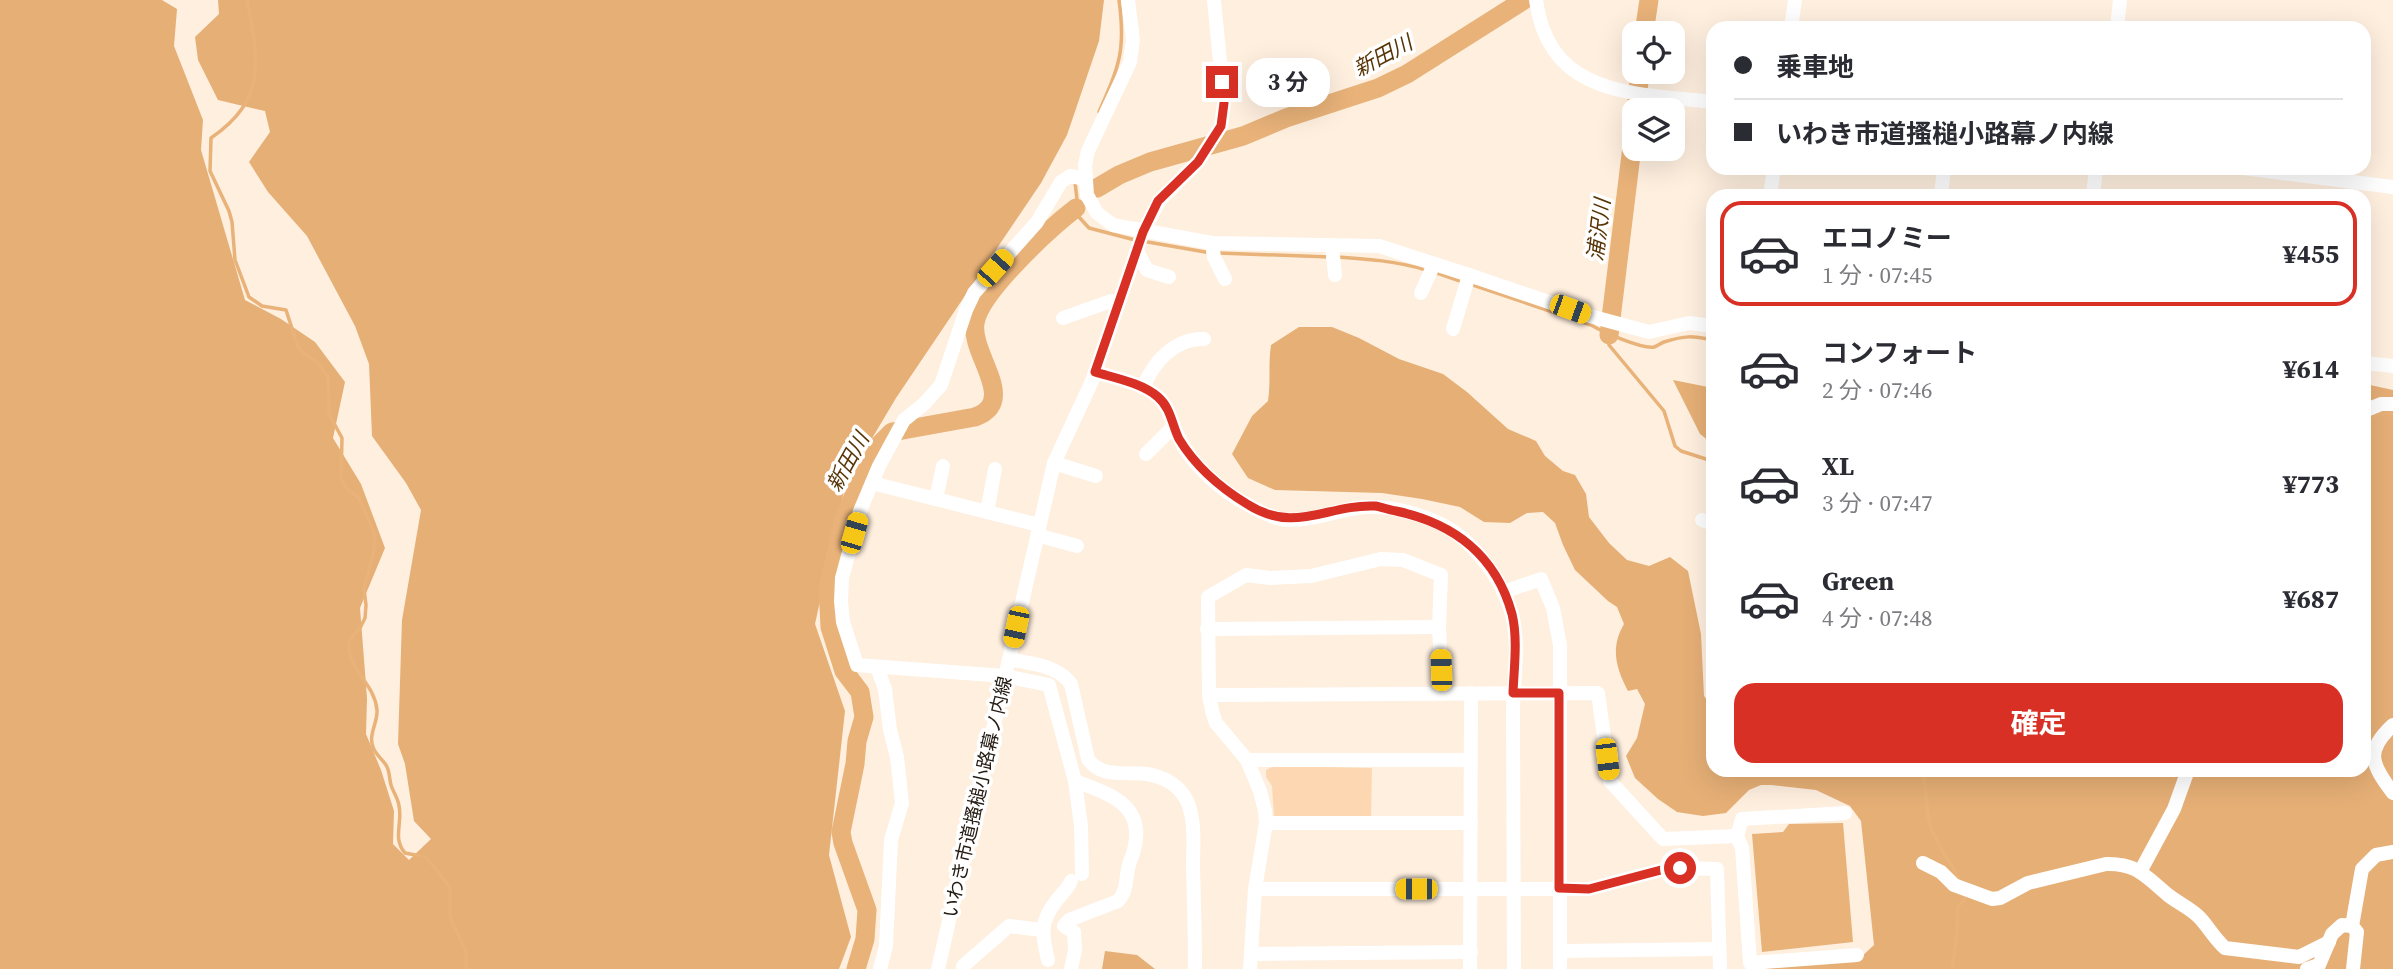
<!DOCTYPE html>
<html lang="ja">
<head>
<meta charset="utf-8">
<style>
  body { margin:0; font-family:"Source Serif 4","Noto Sans JP",serif; background:#f7f7f7; color:#2b2b33; height:100vh; display:flex; flex-direction:column; font-size:26px; white-space:nowrap }
  * { box-sizing:border-box; margin:0 }
  p { font-size:23px; color:#7c7c81 }
  .icon { flex:none; width:38px; height:38px; fill:none; stroke:currentColor; stroke-width:2; stroke-linecap:round; stroke-linejoin:round }
  .map { position:relative; flex:1; overflow:hidden }
  .sheet { position:absolute; left:1706px; top:189px; width:665px; height:588px; display:flex; flex-direction:column; background:#fff; border-radius:21px; box-shadow:0 7px 28px #0002 }
  .sheet>* { flex:none }
  .top-card { position:absolute; left:1706px; top:21px; width:665px; height:154px; border-radius:21px; box-shadow:0 7px 28px #0002; display:grid; align-content:center; height:154px; padding:0 28px; background:#fff }
  .tools { position:absolute; left:1622px; top:21px; display:grid; gap:14px }
  .tools a { display:grid; place-items:center; width:63px; height:63px; border-radius:14px; background:#fff; box-shadow:0 7px 28px #0002; font-size:35px }
  .end { position:absolute; width:32px; height:32px; margin:-16px; border:9px solid #d93025; background:#fff; box-shadow:0 0 0 4px #fff }
  .from { border-radius:50% }
  .bubble { position:absolute; height:49px; border-radius:21px; background:#fff; box-shadow:0 7px 28px #0002; font-size:23px; font-weight:700; line-height:49px; text-align:center }
  .car { position:absolute; width:21px; height:42px; margin:-21px -10px; border-radius:9px; box-shadow:0 0 5px 2px #0007; background:linear-gradient(#f5c518 24%,#345 0 40%,#f5c518 0 76%,#345 0 86%,#f5c518 0) }
  .top-card b { display:flex; align-items:center; gap:24px; height:66px; font-size:26px }
  .top-card b+b { border-top:2px solid #e1e1e2 }
  .top-card i { width:18px; height:18px; background:#2b2b33 }
  ul { padding:12px 0 0; list-style:none }
  li { display:flex; align-items:center; gap:21px; height:105px; margin:0 14px 10px; padding:0 14px; border:4px solid transparent; border-radius:21px }
  li div { flex:1 }
  li b { display:block; font-size:26px }
  li em { font-style:normal; font-weight:700 }
  li.active { border-color:#d93025 }
  li>.icon { width:63px; height:63px; stroke-width:1.5 }
  .button { display:flex; gap:14px; margin-top:auto; padding:14px 28px }
  .button a { flex:1; height:80px; border-radius:21px; background:#d93025; color:#fff; font-size:28px; font-weight:700; line-height:80px; text-align:center }
  .map>svg:first-child { display:block }
  .green { fill:#fdd7b2 }
  .forest { fill:#e6af76 }
  .water { fill:#e8b279 }
  .lines { fill:none; stroke-linecap:round; stroke-linejoin:round }
  .stream { stroke:#e8b279; stroke-width:3.5 }
  .river { stroke:#e8b279; stroke-width:19 }
  .minor { stroke:#fff; stroke-width:14 }
  .route { stroke:#d93025; stroke-width:9 }
  .labels { text-anchor:middle; stroke-width:7; stroke-linejoin:round; paint-order:stroke }
  .street-label { font-size:19px; fill:#241b12; stroke:#fff }
  .water-label { font-size:21px; font-style:italic; fill:#593506; stroke:#fff }
</style>
</head>
<body>
<div class="map">
<svg width="2393" height="969" viewBox="0 0 2393 969">
  <rect width="100%" height="100%" fill="#feefdf"/>
  <!-- green -->
  <path class="green" d="M1274,766L1372,768L1371,817L1274,816L1272,786L1266,777V770Z"/>
  <!-- forest -->
  <g class="forest">
    <path d="M0,0H162L177,9L174,46L203,120L201,150L245,300L281,319L315,342L345,382L333,438L361,484L385,548L360,608L367,698L366,734L381,770L394,811L393,844L409,860L431,839L414,821L405,764L398,744L402,620L421,510L406,483L372,436L369,364L355,326L307,236L268,192L249,162L270,132L265,111L218,100L198,60L195,37L219,14L218,0H1104L1099,41L1067,135L1041,183L896,398L846,482L815,624L845,711L829,855L851,937L839,969H0Z"/>
    <path d="M1299,327H1332L1359,338L1399,359L1443,374L1467,392L1508,429L1536,441L1545,456L1563,471L1575,475L1586,494L1589,517L1609,543L1627,560L1649,566L1670,557L1688,571L1701,634L1704,696L1713,708V770H2364V388L2370,385L2393,390V969H1761L1859,959L1874,945L1861,821L1850,806L1816,790L1771,785H1761L1749,790L1726,813L1703,816L1677,812L1658,799L1635,778L1626,756L1637,738L1645,704L1637,689L1628,691C1616,668 1610,648 1624,624L1617,607L1608,601L1575,570L1563,545L1555,523L1543,512L1527,513L1510,523L1484,522L1460,507L1422,499L1382,493L1275,490L1248,478L1232,454L1252,416L1268,401C1271,381 1268,365 1271,345Z"/>
    <path d="M1673,380L1713,388V444L1700,434Z"/>
    <path d="M1105,951L1137,955L1155,969H1102Z"/>
  </g>
  <!-- water -->
  <path class="water" d="M1843,823L1853,942L1762,952L1752,834L1783,832L1789,824Z"/>
  <g class="lines">
    <!-- stream -->
    <g class="stream">
      <path d="M247,0C259,60 267,100 211,138L210,171L229,211L232,222L235,260L249,297L262,306L286,310L298,347L306,355L319,364L328,377L329,414L342,438L341,479L347,489L359,498L375,535L374,550L364,589L366,605L365,618L360,628L349,641C346,670 374,681 377,710C378,722 368,735 373,747C375,754 382,759 386,765C390,771 389,778 391,785C393,792 398,798 399,806C403,822 392,838 405,853L426,857L450,887V917L466,952V969"/>
      <path d="M1099,112C1119,66 1126,51 1119,0"/>
      <path d="M1075,182L1079,217L1089,228L1135,240"/>
      <path d="M1142,241L1211,253"/>
      <path d="M1218,253L1330,257"/>
      <path d="M1337,257C1368,259 1396,261 1426,270"/>
      <path d="M1434,272L1463,282"/>
      <path d="M1470,284L1591,325C1603,332 1641,349 1654,347C1658,346 1661,343 1664,342C1686,335 1692,336 1713,340"/>
      <path d="M1609,335V345L1664,411L1675,446L1681,451L1709,460L1713,465"/>
      <path d="M2364,421L2379,415L2393,413"/>
      <path d="M1921,770C1928,787 1925,807 1930,824C1936,846 1952,863 1961,883"/>
      <path d="M1952,969L1957,933L1958,906L1965,900L1963,894"/>
    </g>
    <!-- river -->
    <g class="river">
      <path d="M1644,33L1649,0"/>
      <path d="M1636,110L1640,72"/>
      <path d="M1097,188L1119,175L1150,162L1243,136L1286,118L1378,88L1407,74L1524,0"/>
      <path d="M1609,335L1634,130"/>
      <path d="M856,969L865,939L867,910L843,843L841,832L855,764L857,741L864,717L860,692L844,671L830,627L828,588L844,519L864,471L872,461L878,446L892,432L975,417C1019,401 970,355 975,323C980,292 1050,228 1076,208"/>
    </g>
    <!-- minor -->
    <g class="minor">
      <path d="M1128,0L1133,40L1130,62L1088,151L1085,165L1087,195L1097,213L1113,225L1212,243L1379,246L1469,275L1590,316L1649,332L1689,323L1713,326"/>
      <path d="M1536,0C1549,98 1636,93 1713,102"/>
      <path d="M1791,28L1795,0"/>
      <path d="M2117,28L2120,0"/>
      <path d="M2242,168L2393,187"/>
      <path d="M1770,196L1774,168"/>
      <path d="M1941,196L1944,168"/>
      <path d="M2093,196L2096,168"/>
      <path d="M1212,243L1214,257L1225,279"/>
      <path d="M1332,246L1335,275"/>
      <path d="M1137,251L1147,270L1169,277"/>
      <path d="M1421,293L1434,264"/>
      <path d="M1063,318L1111,301L1119,302"/>
      <path d="M1453,329L1469,275"/>
      <path d="M2364,363L2393,366"/>
      <path d="M1095,372C1115,378 1142,383 1158,397C1169,406 1171,421 1177,434C1191,465 1222,492 1252,507C1261,512 1271,517 1281,519C1312,524 1344,505 1376,507C1393,507 1416,514 1432,520C1470,535 1501,576 1512,614C1520,646 1513,682 1513,715C1513,799 1513,884 1514,969"/>
      <path d="M1143,388C1153,362 1175,338 1204,339"/>
      <path d="M2364,411L2381,404H2393"/>
      <path d="M1146,454L1174,426"/>
      <path d="M1054,463L1096,476"/>
      <path d="M872,483L1039,525"/>
      <path d="M936,499L943,466"/>
      <path d="M987,512L995,469"/>
      <path d="M1702,520L1713,524"/>
      <path d="M1037,535L1077,546"/>
      <path d="M1503,592L1541,579L1553,608L1560,645V969"/>
      <path d="M1207,629L1439,627"/>
      <path d="M1009,659C1030,664 1058,665 1071,684L1088,759C1102,779 1125,771 1147,774C1163,777 1177,783 1186,799C1196,818 1193,846 1193,867C1194,901 1195,935 1195,969"/>
      <path d="M877,667L885,689L890,730L897,757L902,803L891,840L886,946L880,969"/>
      <path d="M1209,695L1598,693L1610,781L1663,839L1737,836"/>
      <path d="M2393,725C2365,751 2371,764 2393,793"/>
      <path d="M1247,760H1471"/>
      <path d="M1845,813L1742,819L1737,836L1742,848L1750,963L1857,955"/>
      <path d="M1266,823H1471"/>
      <path d="M1923,863L1941,872L1954,885L1992,899L2000,898L2028,883L2106,864C2137,863 2146,877 2168,895C2178,903 2192,909 2200,918C2209,928 2215,939 2225,948L2299,957L2329,942"/>
      <path d="M2140,872L2174,809L2188,770"/>
      <path d="M1082,874L1081,826L1075,781L1049,685L1005,676L857,665L843,622L841,601L842,578L860,511L879,466L904,420L924,404L941,385L966,310L974,293L1037,222L1061,182L1070,176L1086,179"/>
      <path d="M1255,889H1589L1661,870L1680,868L1717,869L1720,969"/>
      <path d="M2352,926L2362,869L2376,855L2393,852"/>
      <path d="M1560,951L1719,949"/>
      <path d="M1251,954L1471,952"/>
      <path d="M1048,960C1042,935 1039,922 1057,900C1062,893 1067,890 1071,881"/>
      <path d="M963,966L1009,926L1042,930"/>
      <path d="M938,969L1054,463L1092,381L1143,232L1159,201L1198,162L1221,126L1224,103L1214,0"/>
      <path d="M1071,969L1075,950L1074,932L1064,926L1069,920L1118,901C1128,890 1125,879 1129,865C1130,860 1133,855 1134,850C1146,804 1109,794 1075,781"/>
      <path d="M1250,969L1255,889L1266,823L1265,811L1260,791L1247,760L1216,723L1212,711L1209,695L1208,597L1246,575L1270,578L1311,576L1381,559L1403,560L1441,575L1439,627L1442,692"/>
      <path d="M1470,969L1471,693"/>
      <path d="M2307,969L2319,965L2332,934L2342,925L2352,926L2357,932L2353,969"/>
    </g>
  </g>
  <g class="lines">
    <!-- route -->
    <path class="route" d="M1222,82L1224,103L1221,126L1198,162L1158,201L1143,232L1095,372C1115,378 1142,383 1158,397C1171,408 1172,425 1179,439C1196,467 1219,487 1247,504C1296,535 1326,504 1375,506C1382,507 1389,510 1396,511C1453,523 1496,555 1512,614C1518,639 1514,668 1513,693H1559V888L1589,889L1661,870L1680,868"/>
  </g>
  <g class="labels">
    <!-- street labels -->
    <g class="street-label">
      <text transform="translate(977 797) rotate(-77)" y="7">いわき市道搔槌小路幕ノ内線</text>
    </g>
    <!-- water labels -->
    <g class="water-label">
      <text transform="translate(1383 56) rotate(-28)" y="7">新田川</text>
      <text transform="translate(1599 230) rotate(-83)" y="7">浦沢川</text>
      <text transform="translate(848 462) rotate(-61)" y="7">新田川</text>
    </g>
  </g>
</svg>
<div class="tools">
<a><svg class="icon" aria-label="locate" viewBox="0 0 24 24"><circle cx="12" cy="12" r="6"/><path d="M12 2v4M12 18v4M2 12h4M18 12h4"/></svg></a>
<a><svg class="icon" aria-label="layers" viewBox="0 0 24 24"><path d="M12 4l9 5-9 5-9-5zM3 14l9 5 9-5"/></svg></a>
</div>
<i class="end from" style="left:1680px;top:868px"></i>
<i class="end" style="left:1222px;top:82px"></i>
<div class="bubble" style="left:1246px;top:58px;width:84px">3 分</div>
<i class="car" style="left:995px;top:268px;rotate:42deg"></i>
<i class="car" style="left:1570px;top:309px;rotate:110deg"></i>
<i class="car" style="left:854px;top:533px;rotate:16deg"></i>
<i class="car" style="left:1016px;top:627px;rotate:192deg"></i>
<i class="car" style="left:1441px;top:670px;rotate:358deg"></i>
<i class="car" style="left:1607px;top:759px;rotate:173deg"></i>
<i class="car" style="left:1416px;top:889px;rotate:270deg"></i>
<div class="top-card">
<b><i class="from"></i>乗車地</b>
<b><i></i>いわき市道搔槌小路幕ノ内線</b>
</div>
<section class="sheet">
<ul>
<li class="active"><svg class="icon" aria-label="car" viewBox="0 0 24 24"><path d="M5 17H2v-5l4-1 3-4h7l3 4 3 1v5h-3M9 17h6M6 11h13"/><circle cx="7" cy="17" r="2"/><circle cx="17" cy="17" r="2"/></svg><div><b>エコノミー</b><p>1 分 · 07:45</p></div><em>¥455</em></li>
<li><svg class="icon" aria-label="car" viewBox="0 0 24 24"><path d="M5 17H2v-5l4-1 3-4h7l3 4 3 1v5h-3M9 17h6M6 11h13"/><circle cx="7" cy="17" r="2"/><circle cx="17" cy="17" r="2"/></svg><div><b>コンフォート</b><p>2 分 · 07:46</p></div><em>¥614</em></li>
<li><svg class="icon" aria-label="car" viewBox="0 0 24 24"><path d="M5 17H2v-5l4-1 3-4h7l3 4 3 1v5h-3M9 17h6M6 11h13"/><circle cx="7" cy="17" r="2"/><circle cx="17" cy="17" r="2"/></svg><div><b>XL</b><p>3 分 · 07:47</p></div><em>¥773</em></li>
<li><svg class="icon" aria-label="car" viewBox="0 0 24 24"><path d="M5 17H2v-5l4-1 3-4h7l3 4 3 1v5h-3M9 17h6M6 11h13"/><circle cx="7" cy="17" r="2"/><circle cx="17" cy="17" r="2"/></svg><div><b>Green</b><p>4 分 · 07:48</p></div><em>¥687</em></li>
</ul>
<div class="button"><a>確定</a></div>
</section>
</div>
</body>
</html>
